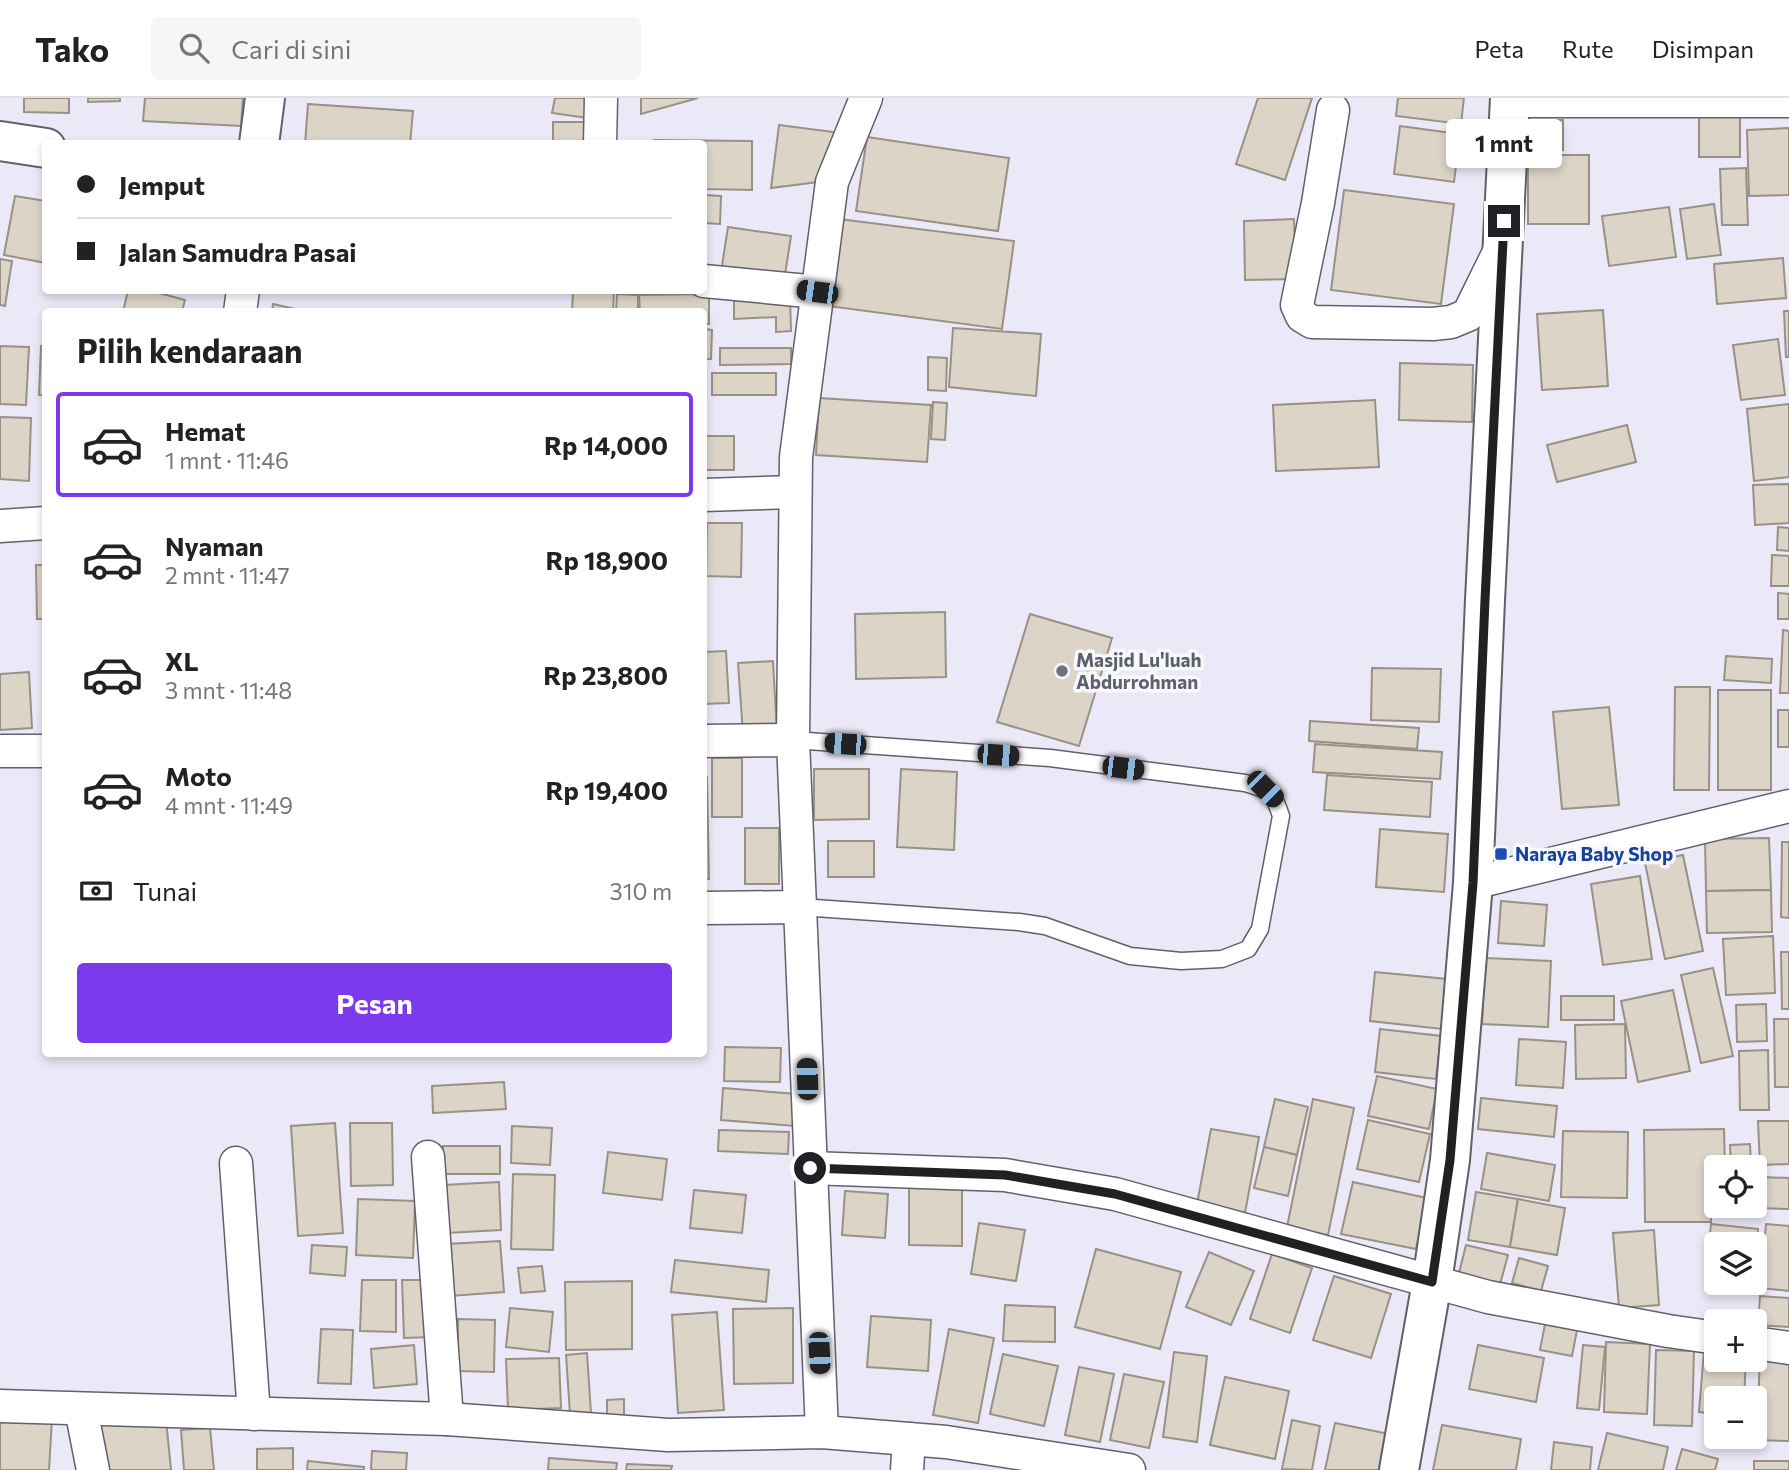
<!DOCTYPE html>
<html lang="id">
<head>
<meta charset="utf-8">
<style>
  body { margin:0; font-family:Commissioner,sans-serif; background:#f6f6f6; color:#222; height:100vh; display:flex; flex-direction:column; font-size:26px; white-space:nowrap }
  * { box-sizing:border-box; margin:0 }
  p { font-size:23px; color:#767676 }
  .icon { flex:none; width:38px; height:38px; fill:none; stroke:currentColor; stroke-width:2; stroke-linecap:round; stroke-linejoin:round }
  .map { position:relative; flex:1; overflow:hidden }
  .panel { position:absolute; left:42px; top:210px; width:665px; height:749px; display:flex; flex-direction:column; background:#fff; border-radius:7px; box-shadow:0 4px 10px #0003 }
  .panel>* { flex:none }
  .top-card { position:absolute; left:42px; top:42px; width:665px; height:154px; border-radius:7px; box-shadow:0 4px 10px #0003; display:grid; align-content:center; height:154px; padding:0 35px; background:#fff }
  .tools { position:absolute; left:1704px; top:1057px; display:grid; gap:14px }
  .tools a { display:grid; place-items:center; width:63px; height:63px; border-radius:7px; background:#fff; box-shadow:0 4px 10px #0003; font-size:35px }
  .end { position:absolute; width:32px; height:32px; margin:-16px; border:9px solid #212025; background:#fff; box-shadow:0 0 0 4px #fff }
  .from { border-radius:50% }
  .bubble { position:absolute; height:49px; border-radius:7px; background:#fff; box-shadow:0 4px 10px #0003; font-size:23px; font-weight:700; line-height:49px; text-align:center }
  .car { position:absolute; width:21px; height:42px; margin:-21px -10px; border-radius:9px; box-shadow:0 0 5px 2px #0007; background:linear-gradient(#222 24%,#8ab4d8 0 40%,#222 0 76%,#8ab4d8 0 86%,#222 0) }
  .top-card b { display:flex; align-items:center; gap:24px; height:66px; font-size:26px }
  .top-card b+b { border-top:2px solid #e0e0e0 }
  .top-card i { width:18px; height:18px; background:#222 }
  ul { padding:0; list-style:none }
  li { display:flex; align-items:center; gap:21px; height:105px; margin:0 14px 10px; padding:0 21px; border:4px solid transparent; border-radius:7px }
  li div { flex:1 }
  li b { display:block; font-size:26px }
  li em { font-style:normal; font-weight:700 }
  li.selected { border-color:#7c3aed }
  li>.icon { width:63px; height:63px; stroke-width:1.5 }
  h2 { padding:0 35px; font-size:32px; line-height:84px }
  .pay { display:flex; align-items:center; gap:18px; height:77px; padding:0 35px; font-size:26px }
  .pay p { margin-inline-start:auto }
  .action { display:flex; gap:14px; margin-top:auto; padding:14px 35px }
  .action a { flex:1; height:80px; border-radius:7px; background:#7c3aed; color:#fff; font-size:28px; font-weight:700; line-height:80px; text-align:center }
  header { display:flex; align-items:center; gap:42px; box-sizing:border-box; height:98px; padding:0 35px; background:#fff; border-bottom:2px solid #e0e0e0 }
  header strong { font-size:33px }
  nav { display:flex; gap:38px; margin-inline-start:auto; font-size:24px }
  .search { width:490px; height:63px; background:#f6f6f6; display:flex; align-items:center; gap:18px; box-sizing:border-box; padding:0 24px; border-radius:7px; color:#767676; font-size:26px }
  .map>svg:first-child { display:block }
  .building { fill:#ddd4c8; stroke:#999086; stroke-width:2 }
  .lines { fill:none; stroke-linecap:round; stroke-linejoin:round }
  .service-casing { stroke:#62606c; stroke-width:19 }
  .minor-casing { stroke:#62606c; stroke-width:35 }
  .tertiary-casing { stroke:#62606c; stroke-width:42 }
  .service { stroke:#fff; stroke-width:16 }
  .minor { stroke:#fff; stroke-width:32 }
  .tertiary { stroke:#fff; stroke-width:38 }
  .route { stroke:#212025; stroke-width:9 }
  .worship-dot { fill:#6b7280; stroke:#f9f8fd; stroke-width:2.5 }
  .transit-dot { fill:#1a4fb4; stroke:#f9f8fd; stroke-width:2.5 }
  .labels { text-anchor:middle; stroke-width:7; stroke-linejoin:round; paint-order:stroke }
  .worship-label { font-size:19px; font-weight:bold; fill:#5b616d; stroke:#f9f8fd; text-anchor:start }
  .transit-label { font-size:19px; font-weight:bold; fill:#164399; stroke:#f9f8fd; text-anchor:start }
</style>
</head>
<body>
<header>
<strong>Tako</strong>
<div class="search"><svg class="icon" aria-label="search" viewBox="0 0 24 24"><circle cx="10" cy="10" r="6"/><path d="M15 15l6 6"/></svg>Cari di sini</div>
<nav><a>Peta</a><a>Rute</a><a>Disimpan</a></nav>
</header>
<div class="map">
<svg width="1789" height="1372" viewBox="0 0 1789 1372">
  <rect width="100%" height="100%" fill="#ebe9f7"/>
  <!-- building -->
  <g class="building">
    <path d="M24,0H69V15L24,14Z"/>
    <path d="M88,0H120V3L88,4Z"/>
    <path d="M145,0H243L241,28L143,23Z"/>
    <path d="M555,0H598L595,21L552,15Z"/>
    <path d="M641,0H698L641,16Z"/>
    <path d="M1258,0H1312L1285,82L1236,66Z"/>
    <path d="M1398,0H1464L1461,26L1396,18Z"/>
    <path d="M308,6L413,13L410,46H305Z"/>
    <rect x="1699" y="17" width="41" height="42"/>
    <rect x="1547" y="22" width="16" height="30"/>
    <path d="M553,24H592L591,46H553Z"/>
    <path d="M779,27L841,35L818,84L771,90Z"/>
    <path d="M1400,28L1460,36L1454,84L1394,76Z"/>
    <path d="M1789,30V97L1749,98L1747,32Z"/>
    <path d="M867,39L1009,60L998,133L856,113Z"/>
    <path d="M654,42L752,43V92L704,91V46H654Z"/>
    <rect x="1528" y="57" width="61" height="69"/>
    <path d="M1746,70L1748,127H1722L1720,71Z"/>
    <path d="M1344,92L1454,106L1441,206L1331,192Z"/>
    <path d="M704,97L721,98L720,126L704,125Z"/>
    <path d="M15,98L46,103V165L4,157Z"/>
    <path d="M1714,106L1721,157L1687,161L1680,111Z"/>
    <path d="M1669,109L1676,159L1609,168L1602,118Z"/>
    <path d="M839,121L1014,143L1002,231L828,208Z"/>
    <path d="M1294,121L1296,181L1245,182L1244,123Z"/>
    <path d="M728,129L791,138L784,183L721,174Z"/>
    <path d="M1783,160L1786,200L1717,206L1714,166Z"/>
    <path d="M0,161L12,163L5,208L0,207Z"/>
    <path d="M128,192H148L185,202L182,214H123Z"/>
    <path d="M573,192H614L613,214H572Z"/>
    <path d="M617,196L638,197V214H616Z"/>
    <path d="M709,196V226H704V214H640L639,197Z"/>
    <path d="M790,199L791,233L776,234V219L734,221V200Z"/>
    <path d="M273,206L309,214H272Z"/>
    <path d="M1603,212L1608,288L1542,292L1537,216Z"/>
    <path d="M1784,213H1789V259H1786Z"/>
    <path d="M953,230L1041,236L1036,298L949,289Z"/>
    <path d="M704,231L712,232L711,261H704Z"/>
    <path d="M1778,241L1785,297L1741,302L1733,247Z"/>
    <path d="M0,248L29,249L26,307L0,306Z"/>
    <path d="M41,248H46V298L39,297Z"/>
    <path d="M720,250H791V266L720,267Z"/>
    <path d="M928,259L947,260L946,293L928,292Z"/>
    <path d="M1400,265L1473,267L1472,324L1399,322Z"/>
    <rect x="712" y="275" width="64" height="22"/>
    <path d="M819,300L931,307L927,364L816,357Z"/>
    <path d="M1375,302L1379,369L1276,373L1273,307Z"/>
    <path d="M933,304L947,305L945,342L931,341Z"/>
    <path d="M1789,306V379L1754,383L1747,311Z"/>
    <path d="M0,319L31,320L29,383L0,381Z"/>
    <path d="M1627,327L1636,364L1557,384L1547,347Z"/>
    <rect x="704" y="338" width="30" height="34"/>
    <path d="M1789,386V425L1755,427L1753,387Z"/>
    <path d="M707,425H742L741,479L706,478Z"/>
    <path d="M1778,429L1789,430V453L1777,452Z"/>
    <path d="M1772,457L1789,458V488H1771Z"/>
    <path d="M36,467H46V521H37Z"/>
    <path d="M1778,495L1789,496V521H1778Z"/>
    <path d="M945,514L946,579L856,581L855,516Z"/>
    <path d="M1030,516L1112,540L1079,648L997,624Z"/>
    <path d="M1783,532L1789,533V595H1780Z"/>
    <path d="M726,553L729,605L704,606V554Z"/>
    <path d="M1726,558L1772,561L1771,585L1724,582Z"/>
    <path d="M773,563L777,634L743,636L738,565Z"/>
    <path d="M1372,570L1441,571L1439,624L1371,622Z"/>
    <path d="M29,574L32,630L0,632V576Z"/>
    <path d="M1675,589H1710L1709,692H1674Z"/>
    <rect x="1718" y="592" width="53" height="100"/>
    <path d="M1609,609L1619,707L1562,711L1553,614Z"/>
    <rect x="1778" y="612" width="11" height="37"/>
    <path d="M1310,623L1419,630L1417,651L1309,643Z"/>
    <path d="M1315,646L1442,654L1440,681L1313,674Z"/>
    <rect x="712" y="660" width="30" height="59"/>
    <path d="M814,671H869V721L814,722Z"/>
    <path d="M901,671L957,674L954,752L897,749Z"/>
    <path d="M1327,677L1432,684L1430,719L1324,712Z"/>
    <path d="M704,679H707L709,781H704Z"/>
    <rect x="745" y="730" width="34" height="56"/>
    <path d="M1380,731L1448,736L1444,794L1376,789Z"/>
    <path d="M1769,740L1771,792L1706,793L1705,741Z"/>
    <rect x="828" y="743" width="46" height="36"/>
    <path d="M1782,744H1789V820L1781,819Z"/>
    <path d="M1683,757L1703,853L1665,861L1645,765Z"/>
    <path d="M1640,778L1652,861L1603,867L1591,786Z"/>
    <path d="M1771,792L1772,834L1707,835L1706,793Z"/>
    <path d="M1501,803L1547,807L1544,848L1498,845Z"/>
    <path d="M1773,838L1775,895L1726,897L1723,841Z"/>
    <path d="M1781,854H1789V911H1782Z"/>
    <path d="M1485,860L1551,863L1548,929L1482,926Z"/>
    <path d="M1713,870L1733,958L1701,965L1681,877Z"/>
    <path d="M1375,874L1447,881L1442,931L1370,923Z"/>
    <path d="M1673,892L1690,973L1638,984L1621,903Z"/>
    <rect x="1561" y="898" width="53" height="24"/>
    <path d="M1766,906L1767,943L1737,944L1736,907Z"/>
    <path d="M1774,921H1789V989H1775Z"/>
    <path d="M1625,926L1626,980L1576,981L1575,927Z"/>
    <path d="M1380,931L1441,938L1436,981L1375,974Z"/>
    <path d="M1519,941L1566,944L1563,990L1516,987Z"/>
    <path d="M725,949L781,950L780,984L724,983Z"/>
    <path d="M1768,952L1769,1012H1740L1739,953Z"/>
    <path d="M1377,978L1437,991L1429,1031L1368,1018Z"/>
    <path d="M504,984L506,1011L433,1015L432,988Z"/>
    <path d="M723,990L797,996L794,1028L721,1022Z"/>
    <path d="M1481,1000L1557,1008L1554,1039L1478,1031Z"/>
    <path d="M1275,1001L1308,1009L1297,1057L1264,1049Z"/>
    <path d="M1313,1001L1354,1010L1328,1137L1287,1129Z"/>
    <path d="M1368,1022L1430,1036L1419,1084L1357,1071Z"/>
    <path d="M1758,1023H1789V1066L1760,1067Z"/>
    <path d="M335,1025L343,1135L298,1138L291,1028Z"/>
    <path d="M350,1025H392L393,1087L351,1088Z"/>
    <path d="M512,1028L552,1030L550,1067L511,1065Z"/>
    <path d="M1211,1031L1259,1039L1245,1115L1197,1106Z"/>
    <path d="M1724,1031L1725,1069H1717V1077H1711V1124H1645L1644,1032Z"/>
    <path d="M719,1032L789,1034L788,1056L718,1053Z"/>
    <path d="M1563,1033L1628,1034L1627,1100L1561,1099Z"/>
    <path d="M1750,1046L1751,1069H1731L1730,1047Z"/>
    <rect x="443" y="1048" width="57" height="28"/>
    <path d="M1264,1049L1297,1057L1288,1098L1254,1090Z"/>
    <path d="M608,1054L667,1061L662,1102L603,1095Z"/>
    <path d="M1487,1055L1555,1067L1549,1103L1481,1091Z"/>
    <path d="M513,1076L555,1077L553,1152L511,1151Z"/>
    <path d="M1760,1079L1789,1080V1111L1758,1110Z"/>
    <path d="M499,1084L501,1132L446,1135L443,1087Z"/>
    <path d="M1353,1084L1427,1100L1416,1151L1341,1136Z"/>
    <path d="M909,1089L962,1090V1148L909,1147Z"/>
    <path d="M694,1092L746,1097L742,1135L690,1130Z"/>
    <path d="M845,1093L888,1096L885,1140L842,1137Z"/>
    <path d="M1476,1094L1518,1101L1510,1149L1468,1142Z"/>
    <path d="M358,1101L415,1103L413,1160L356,1157Z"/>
    <path d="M1518,1101L1565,1110L1557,1157L1510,1149Z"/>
    <path d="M1733,1108H1753V1118L1733,1119Z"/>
    <path d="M979,1125L1025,1132L1016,1183L971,1176Z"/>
    <path d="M1711,1126L1758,1131L1755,1163V1146H1717V1177L1706,1176Z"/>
    <path d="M1766,1126L1789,1128V1193L1760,1190Z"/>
    <path d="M1654,1132L1659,1207L1619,1210L1613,1135Z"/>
    <path d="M500,1143L504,1194L450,1198L447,1146Z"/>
    <path d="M312,1147L347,1149L345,1178L310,1175Z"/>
    <path d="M1466,1147L1508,1157L1499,1190L1458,1179Z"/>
    <path d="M1096,1151L1181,1174L1160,1251L1075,1229Z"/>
    <path d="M1209,1154L1254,1173L1231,1227L1186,1209Z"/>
    <path d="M1272,1156L1312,1170L1290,1235L1250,1221Z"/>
    <path d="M1519,1160L1548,1168L1541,1193L1512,1185Z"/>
    <path d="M675,1162L769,1172L766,1204L671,1194Z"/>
    <path d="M542,1168L545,1193L521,1195L518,1170Z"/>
    <path d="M1334,1178L1391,1196L1371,1260L1313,1242Z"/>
    <path d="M362,1182H396V1234L360,1233Z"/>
    <path d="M402,1182H431L432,1239L404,1240Z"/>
    <path d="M632,1183V1251L566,1252L565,1184Z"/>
    <path d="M1760,1198L1789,1200V1229L1758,1227Z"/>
    <path d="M1005,1207L1055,1209V1244L1003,1243Z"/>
    <path d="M510,1210L553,1214L549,1254L506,1249Z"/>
    <path d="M793,1210V1285L734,1286L733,1211Z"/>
    <path d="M717,1214L724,1312L678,1315L672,1217Z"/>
    <path d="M871,1218L931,1222L928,1273L867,1269Z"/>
    <path d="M458,1221L495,1222L494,1274L458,1273Z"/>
    <path d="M1546,1221L1578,1227L1572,1258L1540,1252Z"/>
    <path d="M321,1231L353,1232L351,1286L318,1285Z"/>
    <path d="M949,1231L994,1240L978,1325L933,1317Z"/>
    <path d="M1606,1244L1650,1246L1647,1316L1604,1314Z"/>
    <path d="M414,1247L417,1286L374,1290L371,1251Z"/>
    <path d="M1478,1247L1544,1260L1536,1304L1469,1291Z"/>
    <path d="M1583,1247L1605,1249L1599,1312L1577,1310Z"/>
    <path d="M1656,1252L1694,1253L1692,1328L1654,1327Z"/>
    <path d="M1704,1253L1717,1254V1262H1746L1744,1300H1717V1316L1699,1314Z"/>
    <path d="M1174,1254L1207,1258L1197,1344L1163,1339Z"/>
    <path d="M587,1255L591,1315L570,1316L566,1257Z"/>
    <path d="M1760,1255L1789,1257V1343L1757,1342Z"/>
    <path d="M1003,1256L1058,1268L1044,1328L990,1316Z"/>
    <path d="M559,1260L561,1310L508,1312L506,1261Z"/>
    <path d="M1079,1269L1114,1276L1100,1344L1065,1337Z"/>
    <path d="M1124,1276L1164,1284L1149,1350L1110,1342Z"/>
    <path d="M1225,1279L1289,1293L1275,1361L1210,1347Z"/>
    <path d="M624,1301V1320H607V1302Z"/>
    <path d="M0,1317L52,1321L49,1372H0Z"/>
    <path d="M166,1321L171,1372H105L100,1327Z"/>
    <path d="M1292,1322L1320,1328L1312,1372L1282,1371Z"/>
    <path d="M1335,1325L1389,1336L1382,1372H1325Z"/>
    <path d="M1442,1327L1521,1341L1516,1372H1433Z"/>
    <path d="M210,1330L214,1372H184L181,1332Z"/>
    <path d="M1607,1335L1668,1349L1663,1372H1598Z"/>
    <path d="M1554,1344L1592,1349L1590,1372H1551Z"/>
    <path d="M293,1350V1372H257V1351Z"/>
    <path d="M1682,1351L1718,1361L1715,1372H1676Z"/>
    <path d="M372,1353L407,1355L406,1372H371Z"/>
    <path d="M549,1360L617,1365L616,1372H548Z"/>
    <path d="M308,1363L364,1369V1372H307Z"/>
    <rect x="1754" y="1363" width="35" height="9"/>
    <path d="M627,1366L672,1368L671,1372H626Z"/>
  </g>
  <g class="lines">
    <defs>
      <path id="service" d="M793,642L1050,660L1245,685C1269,692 1273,693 1281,718L1260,831L1248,851L1222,861L1181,863L1130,858L1045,828L1019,824L800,809"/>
      <g id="minor">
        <path d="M1510,3H1789"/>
        <path d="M1333,12L1318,105L1297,207L1302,218L1312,224L1433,226L1451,224L1468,217L1500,152"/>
        <path d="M600,46L601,0"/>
        <path d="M704,183L818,194"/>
        <path d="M240,214L243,192"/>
        <path d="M704,397L795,394"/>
        <path d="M0,428L46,425"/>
        <path d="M793,642L796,359L832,84L866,0"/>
        <path d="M704,643L793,642L822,1334"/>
        <path d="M0,653H46"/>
        <path d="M1473,785L1789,708"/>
        <path d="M704,810L800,809"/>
        <path d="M428,1059L447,1321"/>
        <path d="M236,1065L254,1316"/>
        <path d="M810,1070L1005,1077L1115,1096L1488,1199L1668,1233L1717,1240"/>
        <path d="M1755,1245L1789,1250"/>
        <path d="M0,1308L447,1321L668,1337L822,1334L946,1344L1129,1372"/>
        <path d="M81,1311L93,1372"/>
        <path d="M907,1372L909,1341"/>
      </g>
      <g id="tertiary">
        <path d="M0,43L46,50"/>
        <path d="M259,46L265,0"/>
        <path d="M1399,1372L1432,1184L1450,1062L1473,785L1485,502L1510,0"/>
      </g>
    </defs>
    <!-- service casing -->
    <use href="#service" class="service-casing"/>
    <!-- minor casing -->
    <use href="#minor" class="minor-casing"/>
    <!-- tertiary casing -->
    <use href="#tertiary" class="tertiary-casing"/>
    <!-- service -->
    <use href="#service" class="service"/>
    <!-- minor -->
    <use href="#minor" class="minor"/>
    <!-- tertiary -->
    <use href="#tertiary" class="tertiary"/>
  </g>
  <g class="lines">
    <!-- route -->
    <path class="route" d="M810,1070L1005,1077L1115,1096L1432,1184L1450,1062L1473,785L1485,502L1504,123"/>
  </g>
  <!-- markers -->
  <circle class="worship-dot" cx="1062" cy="573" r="7"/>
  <rect class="transit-dot" x="1494" y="749" width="14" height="14" rx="3.5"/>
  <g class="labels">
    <!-- worship labels -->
    <g class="worship-label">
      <text x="1076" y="569">Masjid Lu'luah<tspan x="1076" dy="22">Abdurrohman</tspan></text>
    </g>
    <!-- transit labels -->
    <g class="transit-label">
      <text x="1515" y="763">Naraya Baby Shop</text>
    </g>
  </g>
</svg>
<div class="tools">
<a><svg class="icon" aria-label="locate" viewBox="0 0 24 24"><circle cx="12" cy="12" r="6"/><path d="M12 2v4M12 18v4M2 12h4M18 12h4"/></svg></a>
<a><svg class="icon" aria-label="layers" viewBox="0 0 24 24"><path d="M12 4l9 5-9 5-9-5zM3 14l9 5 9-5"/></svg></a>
<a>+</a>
<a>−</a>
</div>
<i class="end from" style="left:810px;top:1070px"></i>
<i class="end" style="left:1504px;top:123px"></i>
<div class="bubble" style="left:1446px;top:21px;width:116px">1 mnt</div>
<i class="car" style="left:817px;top:194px;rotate:278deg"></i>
<i class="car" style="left:845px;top:646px;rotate:274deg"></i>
<i class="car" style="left:998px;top:657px;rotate:94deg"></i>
<i class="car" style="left:1123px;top:670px;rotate:97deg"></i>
<i class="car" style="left:1265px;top:691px;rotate:135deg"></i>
<i class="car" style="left:807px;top:981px;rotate:358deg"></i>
<i class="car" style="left:819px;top:1255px;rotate:177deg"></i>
<div class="top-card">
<b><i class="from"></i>Jemput</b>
<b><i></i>Jalan Samudra Pasai</b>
</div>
<section class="panel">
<h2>Pilih kendaraan</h2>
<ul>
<li class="selected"><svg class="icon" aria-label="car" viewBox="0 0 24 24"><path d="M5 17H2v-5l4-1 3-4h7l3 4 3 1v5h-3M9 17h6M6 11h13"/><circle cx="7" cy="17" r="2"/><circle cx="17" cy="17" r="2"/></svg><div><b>Hemat</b><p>1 mnt · 11:46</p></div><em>Rp 14,000</em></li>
<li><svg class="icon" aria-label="car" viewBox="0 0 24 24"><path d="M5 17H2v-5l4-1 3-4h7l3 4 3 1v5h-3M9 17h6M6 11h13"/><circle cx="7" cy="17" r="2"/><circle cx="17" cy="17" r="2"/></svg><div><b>Nyaman</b><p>2 mnt · 11:47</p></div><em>Rp 18,900</em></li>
<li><svg class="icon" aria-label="car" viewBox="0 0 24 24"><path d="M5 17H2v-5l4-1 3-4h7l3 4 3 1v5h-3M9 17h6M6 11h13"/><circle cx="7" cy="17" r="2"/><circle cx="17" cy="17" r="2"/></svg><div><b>XL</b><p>3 mnt · 11:48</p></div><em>Rp 23,800</em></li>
<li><svg class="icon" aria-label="car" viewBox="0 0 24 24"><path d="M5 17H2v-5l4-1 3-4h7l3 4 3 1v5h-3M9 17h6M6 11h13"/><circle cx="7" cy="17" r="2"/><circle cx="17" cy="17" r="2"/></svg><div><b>Moto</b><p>4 mnt · 11:49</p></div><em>Rp 19,400</em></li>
</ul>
<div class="pay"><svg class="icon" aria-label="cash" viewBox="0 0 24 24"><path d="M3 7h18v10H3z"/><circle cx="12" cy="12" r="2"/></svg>Tunai<p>310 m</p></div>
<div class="action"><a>Pesan</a></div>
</section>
</div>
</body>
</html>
